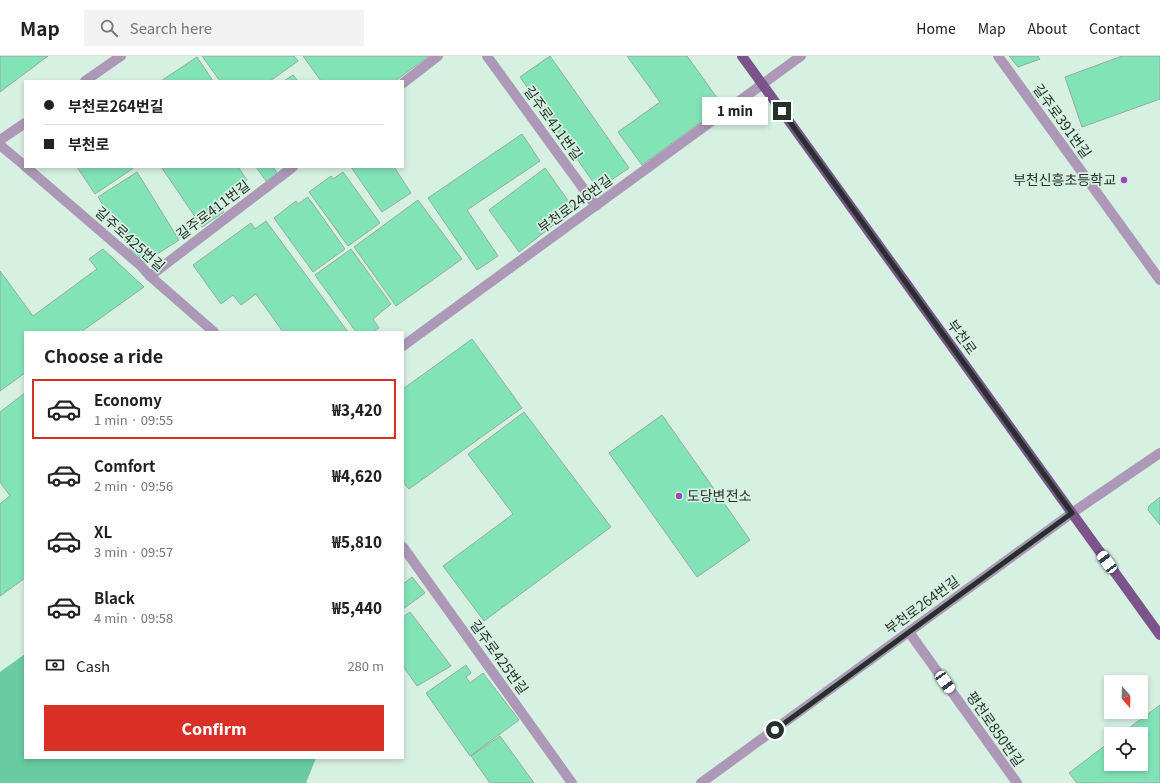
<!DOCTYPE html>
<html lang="en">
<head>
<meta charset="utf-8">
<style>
  body { margin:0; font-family:Georgia,"Noto Sans KR",serif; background:#f2f2f2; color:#222; height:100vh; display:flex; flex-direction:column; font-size:15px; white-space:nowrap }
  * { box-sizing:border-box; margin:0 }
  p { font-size:13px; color:#767676 }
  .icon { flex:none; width:22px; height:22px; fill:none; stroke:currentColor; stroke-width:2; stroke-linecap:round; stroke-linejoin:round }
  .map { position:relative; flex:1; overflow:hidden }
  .side { position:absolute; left:24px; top:275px; width:380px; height:428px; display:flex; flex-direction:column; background:#fff; border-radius:0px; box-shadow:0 2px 6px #0003 }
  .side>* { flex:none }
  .banner { position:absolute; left:24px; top:24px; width:380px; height:88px; border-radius:0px; box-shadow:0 2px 6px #0003; display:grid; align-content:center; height:88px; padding:0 20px; background:#fff }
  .needle { width:26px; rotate:160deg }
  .tools { position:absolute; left:1104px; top:619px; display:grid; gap:8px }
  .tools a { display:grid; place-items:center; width:44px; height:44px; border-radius:0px; background:#fff; box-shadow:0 2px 6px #0003; font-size:20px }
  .end { position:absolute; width:18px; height:18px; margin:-9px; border:5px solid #27312c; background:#fff; box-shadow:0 0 0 2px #fff }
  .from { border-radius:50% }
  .bubble { position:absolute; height:28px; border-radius:0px; background:#fff; box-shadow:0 2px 6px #0003; font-size:13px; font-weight:800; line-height:28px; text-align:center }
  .car { position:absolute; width:12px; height:24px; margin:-12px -6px; border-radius:5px; box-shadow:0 0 3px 1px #0007; background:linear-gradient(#fff 24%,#345 0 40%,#fff 0 76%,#345 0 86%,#fff 0) }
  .banner b { display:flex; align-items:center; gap:14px; height:38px; font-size:15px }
  .banner b+b { border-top:1px solid #e0e0e0 }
  .banner i { width:10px; height:10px; background:#222 }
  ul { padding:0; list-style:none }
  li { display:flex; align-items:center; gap:12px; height:60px; margin:0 8px 6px; padding:0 12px; border:2px solid transparent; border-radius:0px }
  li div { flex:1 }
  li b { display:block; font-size:15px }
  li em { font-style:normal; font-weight:800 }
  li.current { border-color:#d93025 }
  li>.icon { width:36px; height:36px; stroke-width:1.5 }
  h2 { padding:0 20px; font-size:18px; line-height:48px }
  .pay { display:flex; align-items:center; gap:10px; height:44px; padding:0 20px; font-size:15px }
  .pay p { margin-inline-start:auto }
  .primary-button { display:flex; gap:8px; margin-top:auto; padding:8px 20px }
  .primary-button a { flex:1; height:46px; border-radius:0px; background:#d93025; color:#fff; font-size:16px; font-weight:800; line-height:46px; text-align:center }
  header { display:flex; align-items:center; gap:24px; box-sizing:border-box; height:56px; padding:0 20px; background:#fff; border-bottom:1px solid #e0e0e0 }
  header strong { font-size:19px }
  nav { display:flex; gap:22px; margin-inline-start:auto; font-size:14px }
  .search { width:280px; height:36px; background:#f2f2f2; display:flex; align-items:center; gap:10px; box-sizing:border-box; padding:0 14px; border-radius:0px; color:#767676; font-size:15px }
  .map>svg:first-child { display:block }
  .forest { fill:#69cb9f }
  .building { fill:#82e3b6; stroke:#93ad9f }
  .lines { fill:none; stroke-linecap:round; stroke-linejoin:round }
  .lane { stroke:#ad98b7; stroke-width:10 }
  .street { stroke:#ad98b7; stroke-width:10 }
  .primary { stroke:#7a548b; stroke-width:10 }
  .route { stroke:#27312c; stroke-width:5 }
  .poi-dot { fill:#9949b9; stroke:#d6f0e2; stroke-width:1.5 }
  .labels { text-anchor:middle; stroke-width:3.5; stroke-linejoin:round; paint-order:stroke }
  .street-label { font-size:14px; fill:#27312c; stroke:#d6f0e2 }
  .poi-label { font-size:14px; fill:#27312c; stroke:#d6f0e2; text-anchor:end }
</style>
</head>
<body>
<header>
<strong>Map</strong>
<div class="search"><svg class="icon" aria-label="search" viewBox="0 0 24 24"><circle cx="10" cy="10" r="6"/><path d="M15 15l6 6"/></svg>Search here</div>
<nav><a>Home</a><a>Map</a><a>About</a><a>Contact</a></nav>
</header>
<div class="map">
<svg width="1160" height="727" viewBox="0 0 1160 727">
  <rect width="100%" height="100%" fill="#d6f0e2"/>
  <!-- forest -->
  <path class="forest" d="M25,598V702H316L306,727H0V616Z"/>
  <!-- building -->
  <g class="building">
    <path d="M0,0H48L0,36Z"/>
    <path d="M202,0H294L298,5L270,25H220Z"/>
    <path d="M303,0H429L395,25H321Z"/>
    <path d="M550,0L629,112L598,133L520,21Z"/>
    <path d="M627,0H687L723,50L642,109L618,76L660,46Z"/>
    <path d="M1009,0H1038L1040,3L1018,11Z"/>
    <path d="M1122,0H1160V43L1082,71L1065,21Z"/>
    <path d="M197,1L213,25H161Z"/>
    <path d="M293,19L298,25H284Z"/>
    <path d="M522,78L540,105L467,154L498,200L477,214L428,142Z"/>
    <path d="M77,111H135L95,138Z"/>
    <path d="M164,111H238L247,124L217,145L224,156L202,171L162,112Z"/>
    <path d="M256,111H273L280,121L269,129Z"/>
    <path d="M351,111H394L411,137L382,156Z"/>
    <path d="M545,112L574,153L519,196L489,154Z"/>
    <path d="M137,116L179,184L140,209L98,141Z"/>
    <path d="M343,116L380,167L348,190L309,136L331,120L333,123Z"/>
    <path d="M308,141L345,193L313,216L274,162L296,145L298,148Z"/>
    <path d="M418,144L462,203L396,250L354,191Z"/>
    <path d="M266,165L348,276H283L256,238L241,249L233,239L221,248L193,209L251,167L255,173Z"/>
    <path d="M103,193L144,231L81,276H25V317L0,335V215L33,260L97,213L89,203Z"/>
    <path d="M351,193L391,248L373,263L379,272L373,276H356L315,219Z"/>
    <path d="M472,283L522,352L409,433L403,426V333Z"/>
    <path d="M25,337V522L0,540V448L10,440L0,426V356Z"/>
    <path d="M524,356L611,471L484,565L443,510L513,458L468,398Z"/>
    <path d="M662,359L750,484L697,521L609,397Z"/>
    <path d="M1160,441V469L1148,454L1149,450Z"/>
    <path d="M412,521L425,537L403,553V528Z"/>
    <path d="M410,556L451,610L417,630L403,610V561Z"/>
    <path d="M466,609L471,617L466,621L470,627L483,617L519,664L470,700L426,637Z"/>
    <path d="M1160,649V727H1077L1069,717L1111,685V708H1141V678H1121Z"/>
    <path d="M500,680L534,727H490L471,700Z"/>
  </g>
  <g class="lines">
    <!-- lane -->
    <g class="lane">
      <path d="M85,25L121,0"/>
      <path d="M403,27L438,0"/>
      <path d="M0,84L25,67"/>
      <path d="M150,220L293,111"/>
    </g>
    <!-- street -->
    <g class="street">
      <path d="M487,0L596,150"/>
      <path d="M998,0L1160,224"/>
      <path d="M0,89L25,110"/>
      <path d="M26,111L140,209L150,220L214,276"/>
      <path d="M403,290L801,0"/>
      <path d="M403,491L572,727"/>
      <path d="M909,576L1017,727"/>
      <path d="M701,727L1072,457L1160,397"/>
    </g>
    <!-- primary -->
    <path class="primary" d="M742,0L1160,579"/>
  </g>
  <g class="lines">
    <!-- route -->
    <path class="route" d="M775,674L1072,457L782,55"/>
  </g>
  <!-- markers -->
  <g class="poi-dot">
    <circle cx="1124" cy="124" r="4"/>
    <circle cx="679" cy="440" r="4"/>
  </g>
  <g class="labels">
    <!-- street labels -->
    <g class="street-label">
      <text transform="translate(1062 65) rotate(54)" y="5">길주로391번길</text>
      <text transform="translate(553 67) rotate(54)" y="5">길주로411번길</text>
      <text transform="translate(575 148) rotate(-36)" y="5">부천로246번길</text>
      <text transform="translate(213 154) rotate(-37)" y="5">길주로411번길</text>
      <text transform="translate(130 183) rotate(42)" y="5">길주로425번길</text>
      <text transform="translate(962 281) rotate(54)" y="5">부천로</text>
      <text transform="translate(922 549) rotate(-36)" y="5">부천로264번길</text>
      <text transform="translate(499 601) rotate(54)" y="5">길주로425번길</text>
      <text transform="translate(995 673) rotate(55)" y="5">평천로850번길</text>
    </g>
    <!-- poi labels -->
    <g class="poi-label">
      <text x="1116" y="129">부천신흥초등학교</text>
      <text x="687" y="445" text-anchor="start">도당변전소</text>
    </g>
  </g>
</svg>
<div class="tools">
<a><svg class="needle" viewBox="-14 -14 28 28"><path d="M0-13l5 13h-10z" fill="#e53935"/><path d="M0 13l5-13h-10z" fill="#767676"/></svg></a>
<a><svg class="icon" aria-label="locate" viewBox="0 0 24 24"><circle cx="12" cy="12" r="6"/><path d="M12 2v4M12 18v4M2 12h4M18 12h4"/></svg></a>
</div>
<i class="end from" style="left:775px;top:674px"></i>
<i class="end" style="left:782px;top:55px"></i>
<div class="bubble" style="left:702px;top:41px;width:66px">1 min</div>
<i class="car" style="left:1107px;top:506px;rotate:324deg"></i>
<i class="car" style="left:945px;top:626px;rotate:145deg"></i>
<div class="banner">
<b><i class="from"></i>부천로264번길</b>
<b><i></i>부천로</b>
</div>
<section class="side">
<h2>Choose a ride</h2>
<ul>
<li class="current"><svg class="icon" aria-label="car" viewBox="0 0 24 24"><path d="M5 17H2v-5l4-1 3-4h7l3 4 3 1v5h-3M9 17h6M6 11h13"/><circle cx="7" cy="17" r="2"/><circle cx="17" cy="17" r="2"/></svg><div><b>Economy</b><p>1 min · 09:55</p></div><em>₩3,420</em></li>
<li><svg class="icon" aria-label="car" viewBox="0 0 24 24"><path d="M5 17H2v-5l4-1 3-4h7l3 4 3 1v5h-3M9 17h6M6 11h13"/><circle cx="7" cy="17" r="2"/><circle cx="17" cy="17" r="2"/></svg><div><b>Comfort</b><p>2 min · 09:56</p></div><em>₩4,620</em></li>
<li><svg class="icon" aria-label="car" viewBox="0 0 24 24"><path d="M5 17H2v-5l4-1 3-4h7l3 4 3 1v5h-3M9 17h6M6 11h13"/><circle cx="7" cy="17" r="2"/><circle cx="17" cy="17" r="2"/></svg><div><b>XL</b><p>3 min · 09:57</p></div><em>₩5,810</em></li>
<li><svg class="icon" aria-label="car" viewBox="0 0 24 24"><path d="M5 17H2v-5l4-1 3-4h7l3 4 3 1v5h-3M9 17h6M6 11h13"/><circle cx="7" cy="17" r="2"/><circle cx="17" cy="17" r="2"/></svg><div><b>Black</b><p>4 min · 09:58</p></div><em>₩5,440</em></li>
</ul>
<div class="pay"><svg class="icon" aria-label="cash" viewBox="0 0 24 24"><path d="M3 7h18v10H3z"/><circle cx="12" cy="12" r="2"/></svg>Cash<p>280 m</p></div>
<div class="primary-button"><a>Confirm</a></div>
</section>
</div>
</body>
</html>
